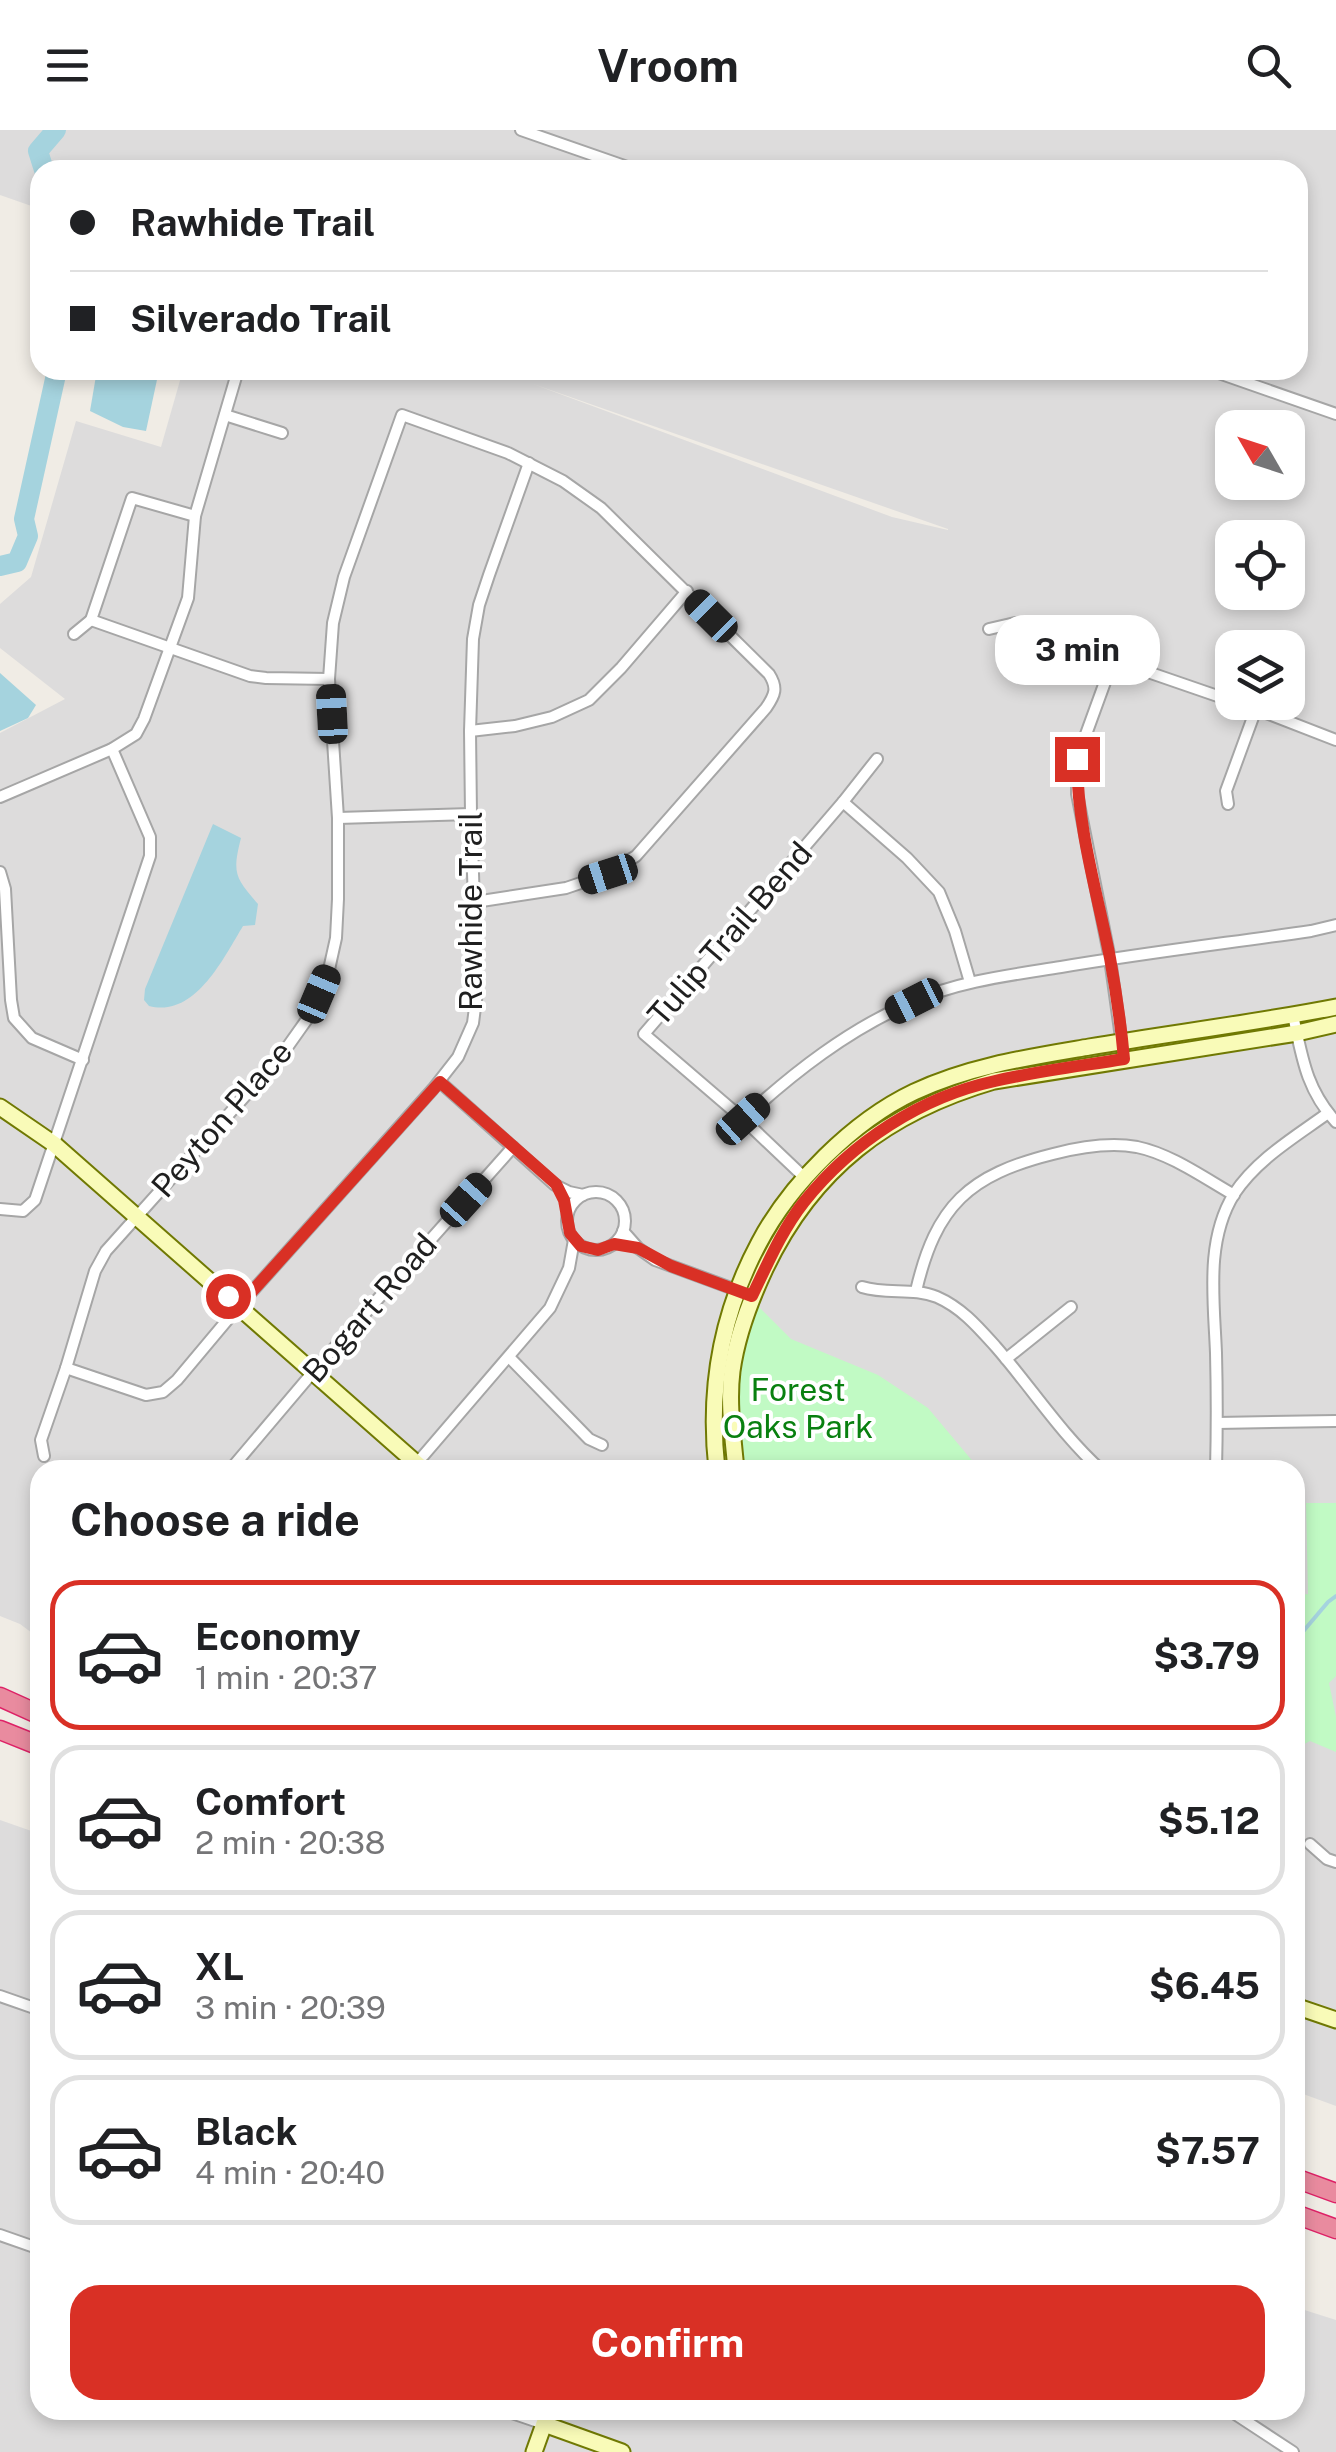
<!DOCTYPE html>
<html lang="en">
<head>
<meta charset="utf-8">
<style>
  body { margin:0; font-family:"Public Sans",sans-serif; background:#f6f6f6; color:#202124; height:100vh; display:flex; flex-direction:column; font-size:38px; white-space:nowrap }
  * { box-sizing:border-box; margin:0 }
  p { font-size:32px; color:#757577 }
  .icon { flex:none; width:55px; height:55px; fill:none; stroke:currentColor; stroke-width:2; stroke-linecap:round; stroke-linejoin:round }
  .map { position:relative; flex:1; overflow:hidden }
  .side { position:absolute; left:30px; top:1330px; width:1275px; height:960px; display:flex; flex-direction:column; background:#fff; border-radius:30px; box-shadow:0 5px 15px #0003 }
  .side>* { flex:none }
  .guide { position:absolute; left:30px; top:30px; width:1278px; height:220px; border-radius:30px; box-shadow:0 5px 15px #0003; display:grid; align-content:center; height:220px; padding:0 40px; background:#fff }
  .needle { width:65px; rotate:309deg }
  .tools { position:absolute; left:1215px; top:280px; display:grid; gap:20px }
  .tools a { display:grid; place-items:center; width:90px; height:90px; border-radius:20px; background:#fff; box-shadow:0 5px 15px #0003; font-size:50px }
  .end { position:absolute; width:45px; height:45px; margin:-22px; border:12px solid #d93025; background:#fff; box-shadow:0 0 0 5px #fff }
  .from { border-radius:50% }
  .bubble { position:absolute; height:70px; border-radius:30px; background:#fff; box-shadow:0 5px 15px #0003; font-size:32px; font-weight:700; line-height:70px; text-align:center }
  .car { position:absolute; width:30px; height:60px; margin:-30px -15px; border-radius:12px; box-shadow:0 0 8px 2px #0007; background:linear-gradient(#222 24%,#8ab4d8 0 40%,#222 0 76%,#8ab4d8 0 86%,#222 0) }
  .guide b { display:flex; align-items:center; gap:35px; height:95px; font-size:38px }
  .guide b+b { border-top:2px solid #e0e0e0 }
  .guide i { width:25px; height:25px; background:#202124 }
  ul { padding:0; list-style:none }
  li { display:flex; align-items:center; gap:30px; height:150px; margin:0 20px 15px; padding:0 20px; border:5px solid #e0e0e0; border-radius:30px }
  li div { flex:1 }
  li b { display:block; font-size:38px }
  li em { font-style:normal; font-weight:700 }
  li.current { border-color:#d93025 }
  li>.icon { width:90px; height:90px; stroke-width:1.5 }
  h2 { padding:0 40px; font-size:45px; line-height:120px }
  .action { display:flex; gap:20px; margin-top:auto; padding:20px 40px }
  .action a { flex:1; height:115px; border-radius:30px; background:#d93025; color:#fff; font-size:40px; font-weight:700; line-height:115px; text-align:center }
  header { display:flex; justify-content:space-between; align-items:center; height:130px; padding:0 40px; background:#fff; font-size:45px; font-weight:700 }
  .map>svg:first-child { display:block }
  .residential { fill:#dddcdc; fill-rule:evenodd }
  .park { fill:#c1fac4 }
  .water { fill:#a5d3de }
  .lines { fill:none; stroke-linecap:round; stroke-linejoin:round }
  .stream { stroke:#a5d3de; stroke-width:4 }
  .river { stroke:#a5d3de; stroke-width:20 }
  .street-casing { stroke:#a6a6a6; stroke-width:14 }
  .secondary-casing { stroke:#707903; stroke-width:19 }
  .highway-casing { stroke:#de2267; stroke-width:21 }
  .street { stroke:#fff; stroke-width:10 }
  .secondary { stroke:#f9fbb8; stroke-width:15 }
  .highway { stroke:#e98b9f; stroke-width:18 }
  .route { stroke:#d93025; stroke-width:12 }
  .labels { text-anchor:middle; stroke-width:8; stroke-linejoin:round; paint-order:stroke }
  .street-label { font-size:32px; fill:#1f1f1f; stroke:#fff }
  .park-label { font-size:32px; fill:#098010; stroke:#fff }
</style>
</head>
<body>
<header><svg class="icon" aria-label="menu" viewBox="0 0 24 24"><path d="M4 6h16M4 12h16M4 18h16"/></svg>Vroom<svg class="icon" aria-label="search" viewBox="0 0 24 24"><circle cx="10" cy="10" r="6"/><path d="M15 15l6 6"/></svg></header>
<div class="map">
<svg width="1336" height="2322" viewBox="0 0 1336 2322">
  <rect width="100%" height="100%" fill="#f0ece5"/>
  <!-- residential -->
  <g class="residential">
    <path d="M0,0H1336V1976L1295,1961V1340H40V1509L20,1494L0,1486V603L65,569L0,518V474L31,447L76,291L161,317L183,240H1298V40H40V79L0,65ZM533,254L948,399V400L892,387ZM1232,298H1288V352H1232ZM1232,408H1288V462H1232ZM1232,518H1288V572H1232Z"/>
    <path d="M0,1690L40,1704V2280H1295V2177L1336,2190V2322H0Z"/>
  </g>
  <!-- park -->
  <g class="park">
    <path d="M755,1173L791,1209L878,1245L928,1278L980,1340H739L736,1311L738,1240Z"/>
    <path d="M1306,1373H1336V1546L1329,1553L1336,1587V1622L1310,1611L1295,1619V1466L1308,1464Z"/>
  </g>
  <!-- water -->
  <g class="water">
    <path d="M97,240H134L158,245L146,301L123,297L90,281Z"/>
    <path d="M0,543L36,575L28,588L0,601Z"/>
    <path d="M213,694L241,708C232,743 235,748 258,774L255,795L243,796C223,829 195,888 149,876L144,870L145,859Z"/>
  </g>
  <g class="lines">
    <!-- stream -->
    <path class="stream" d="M1295,1511L1328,1472L1336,1466"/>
    <!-- river -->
    <g class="river">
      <path d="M44,40L38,21L56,0"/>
      <path d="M0,436L17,432L28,406L24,389L57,240"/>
    </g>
    <defs>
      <g id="street">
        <path d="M521,0L636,40"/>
        <path d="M1210,240L1336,284"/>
        <path d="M225,285L282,303"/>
        <path d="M195,386L132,368L91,490L250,546L266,548L329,549"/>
        <path d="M989,499L1015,493L1113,530L1232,571"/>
        <path d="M74,504L91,490"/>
        <path d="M1113,530L1077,629V664L1110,829L1124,929"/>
        <path d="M1238,572L1336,610"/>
        <path d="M470,601L515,596L552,587L589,570L621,538L687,461"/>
        <path d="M0,667L112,619L136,604L144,589L188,468L195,386L238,240"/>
        <path d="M843,672L907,728L939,762L955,801L970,852"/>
        <path d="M1228,674L1226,661L1256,579"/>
        <path d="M338,688L471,684"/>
        <path d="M0,742L5,759L11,870L14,888L32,908L83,930"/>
        <path d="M1293,885C1302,927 1306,959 1336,992"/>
        <path d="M440,952L555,1055L569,1062L583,1065"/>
        <path d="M743,989C794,942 848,900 912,872C959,851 1011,845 1061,837C1144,823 1228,813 1311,801L1336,795"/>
        <path d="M805,1048L743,989L644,904L843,672L877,629"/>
        <circle cx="596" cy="1091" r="29"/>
        <path d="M0,1079L23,1081L35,1070L150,726V707L112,619"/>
        <path d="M623,1101L638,1118L655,1130L742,1162"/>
        <path d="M862,1157C887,1165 913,1157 937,1167C962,1178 978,1197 996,1217C1031,1257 1061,1304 1101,1340"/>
        <path d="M916,1161C936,1075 969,1045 1053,1024C1080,1017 1109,1012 1137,1017C1171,1024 1204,1048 1234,1065"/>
        <path d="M509,1227L589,1309L602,1315"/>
        <path d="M1006,1229L1071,1177"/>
        <path d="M66,1238L146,1265L163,1262L177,1250L239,1176L433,959L458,927L473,893L477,862L471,684L470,601L473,509L479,475L489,445L529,333"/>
        <path d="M1217,1293L1336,1291"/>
        <path d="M44,1326L41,1310L66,1238L95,1141L106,1121L281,926L310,885L328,844L336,808L338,769V688L329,549L333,493L344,447L402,285L508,323L563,351L601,378L769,544C778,558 775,565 766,578L636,726L607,744L566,758L475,772"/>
        <path d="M230,1340L313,1242L513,1017"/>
        <path d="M411,1340L550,1178L569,1138L574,1110"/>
        <path d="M1216,1340C1217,1301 1217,1262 1216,1223C1214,1170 1205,1111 1234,1064C1257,1029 1295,1007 1328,983"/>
        <path d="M1310,1714L1327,1729L1336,1732"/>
        <path d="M0,1866L40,1880"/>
        <path d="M0,2105L40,2119"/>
        <path d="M503,2280L544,2294"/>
        <path d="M1229,2280L1293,2322"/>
      </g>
      <g id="secondary">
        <path d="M0,977L54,1014L424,1340"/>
        <path d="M717,1340C708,1261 721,1184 759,1113C790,1054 853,991 914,962C969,936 1030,927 1089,917C1172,903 1254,893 1336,877"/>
        <path d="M736,1340C733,1307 728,1273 732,1241C737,1205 750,1171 765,1139C813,1038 888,982 994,951L1297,903L1336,894"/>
        <path d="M1295,1876L1336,1890"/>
        <path d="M544,2294L622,2322"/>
        <path d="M534,2322L549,2280"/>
      </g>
      <g id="highway">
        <path d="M0,1567L40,1585"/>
        <path d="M0,1600L40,1616"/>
        <path d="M1295,2048L1336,2063"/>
        <path d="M1295,2084L1336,2099"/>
      </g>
    </defs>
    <!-- street casing -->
    <use href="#street" class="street-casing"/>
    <!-- secondary casing -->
    <use href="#secondary" class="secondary-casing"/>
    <!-- highway casing -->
    <use href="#highway" class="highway-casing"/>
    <!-- street -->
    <use href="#street" class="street"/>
    <!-- secondary -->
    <use href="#secondary" class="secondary"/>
    <!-- highway -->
    <use href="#highway" class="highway"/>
  </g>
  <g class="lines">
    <!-- route -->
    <path class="route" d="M228,1166L239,1176L440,952L556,1054L564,1070L570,1103L581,1116L598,1120L614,1114L638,1118L671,1136L752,1166C768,1133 782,1100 804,1072C852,1012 921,967 995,951C1038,941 1081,936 1124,929C1121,895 1116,861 1110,828C1097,762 1077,697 1077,629"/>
  </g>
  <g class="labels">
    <!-- street labels -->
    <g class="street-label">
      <text transform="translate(471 781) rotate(-90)" y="11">Rawhide Trail</text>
      <text transform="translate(730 804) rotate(-49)" y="11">Tulip Trail Bend</text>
      <text transform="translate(222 989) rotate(-49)" y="11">Peyton Place</text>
      <text transform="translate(370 1178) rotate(-49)" y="11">Bogart Road</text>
    </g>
    <!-- park labels -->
    <g class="park-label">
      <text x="798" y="1271">Forest<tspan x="798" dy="37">Oaks Park</tspan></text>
    </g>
  </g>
</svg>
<div class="tools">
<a><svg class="needle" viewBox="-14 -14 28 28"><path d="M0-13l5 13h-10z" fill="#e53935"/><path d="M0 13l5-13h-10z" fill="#757577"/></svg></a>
<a><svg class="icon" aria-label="locate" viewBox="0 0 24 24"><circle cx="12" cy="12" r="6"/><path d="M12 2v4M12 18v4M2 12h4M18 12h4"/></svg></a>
<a><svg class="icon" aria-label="layers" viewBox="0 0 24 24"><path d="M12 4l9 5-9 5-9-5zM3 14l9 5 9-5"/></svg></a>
</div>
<i class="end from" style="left:228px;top:1166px"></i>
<i class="end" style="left:1077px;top:629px"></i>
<div class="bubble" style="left:995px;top:485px;width:165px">3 min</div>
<i class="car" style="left:711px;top:486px;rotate:315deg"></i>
<i class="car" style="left:332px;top:584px;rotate:357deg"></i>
<i class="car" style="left:608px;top:744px;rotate:252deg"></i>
<i class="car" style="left:319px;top:864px;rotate:23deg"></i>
<i class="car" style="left:914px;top:871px;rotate:243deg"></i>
<i class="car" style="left:743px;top:989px;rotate:48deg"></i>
<i class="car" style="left:466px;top:1070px;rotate:42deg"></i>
<div class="guide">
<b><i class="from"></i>Rawhide Trail</b>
<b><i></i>Silverado Trail</b>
</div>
<section class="side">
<h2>Choose a ride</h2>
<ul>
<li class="current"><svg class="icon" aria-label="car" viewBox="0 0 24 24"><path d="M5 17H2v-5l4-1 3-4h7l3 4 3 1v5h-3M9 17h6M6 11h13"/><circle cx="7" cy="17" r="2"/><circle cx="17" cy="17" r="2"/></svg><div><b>Economy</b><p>1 min · 20:37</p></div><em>$3.79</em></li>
<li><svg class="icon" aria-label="car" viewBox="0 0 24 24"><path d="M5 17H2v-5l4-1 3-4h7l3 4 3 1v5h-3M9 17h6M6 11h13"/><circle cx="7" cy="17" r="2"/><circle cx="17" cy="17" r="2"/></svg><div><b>Comfort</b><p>2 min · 20:38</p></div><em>$5.12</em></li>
<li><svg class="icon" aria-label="car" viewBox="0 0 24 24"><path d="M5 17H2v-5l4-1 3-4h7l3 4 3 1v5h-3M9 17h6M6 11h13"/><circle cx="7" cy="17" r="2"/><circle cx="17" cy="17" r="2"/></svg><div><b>XL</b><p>3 min · 20:39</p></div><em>$6.45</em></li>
<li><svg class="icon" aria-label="car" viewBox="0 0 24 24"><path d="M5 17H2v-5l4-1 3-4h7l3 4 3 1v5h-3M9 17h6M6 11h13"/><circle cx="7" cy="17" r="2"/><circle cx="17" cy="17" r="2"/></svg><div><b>Black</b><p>4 min · 20:40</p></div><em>$7.57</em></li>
</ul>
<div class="action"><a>Confirm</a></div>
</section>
</div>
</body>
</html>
